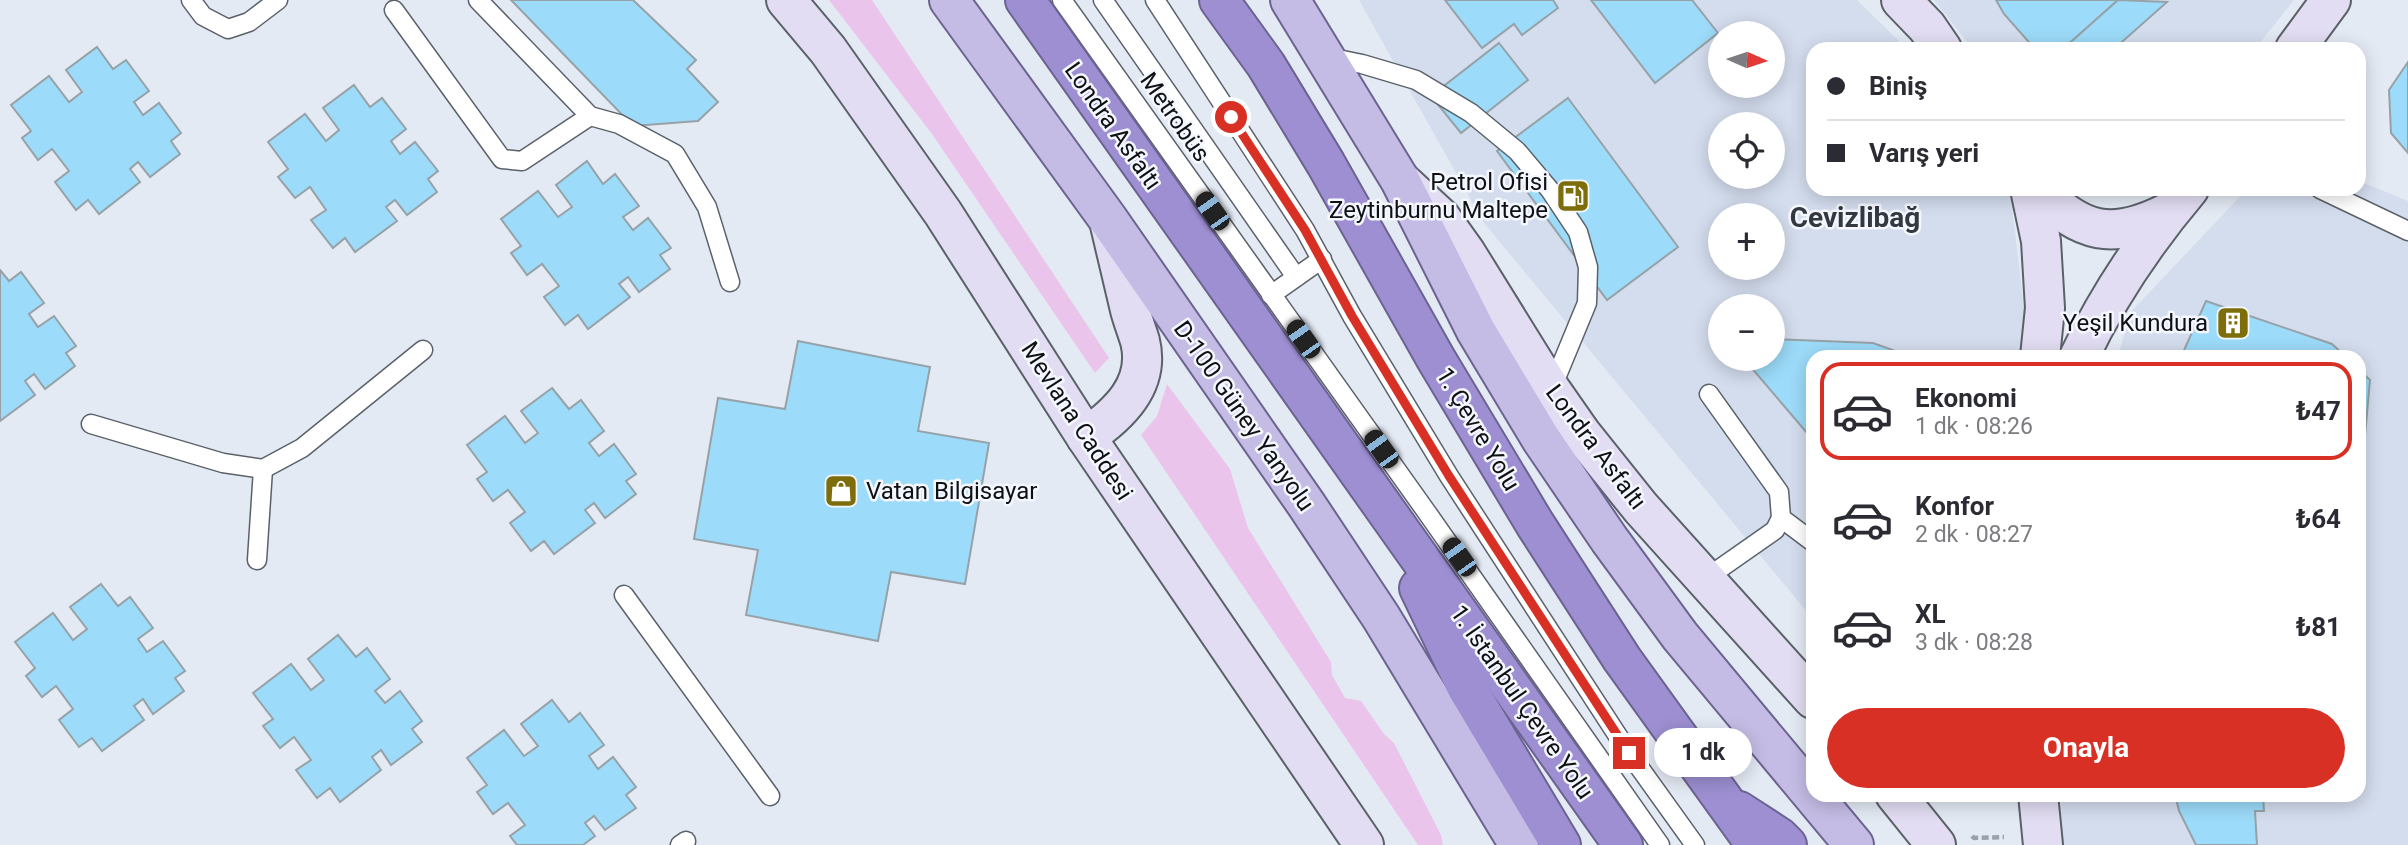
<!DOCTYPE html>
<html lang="tr">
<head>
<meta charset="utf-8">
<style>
  body { margin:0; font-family:Roboto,sans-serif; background:#f2f2f3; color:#2b2b33; height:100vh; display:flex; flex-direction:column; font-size:26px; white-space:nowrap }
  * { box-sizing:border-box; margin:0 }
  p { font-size:23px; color:#7c7c81 }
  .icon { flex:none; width:38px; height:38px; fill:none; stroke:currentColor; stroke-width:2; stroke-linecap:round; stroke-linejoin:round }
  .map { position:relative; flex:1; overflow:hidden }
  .drawer { position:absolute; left:1806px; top:350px; width:560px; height:452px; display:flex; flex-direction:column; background:#fff; border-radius:21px; box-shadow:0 4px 18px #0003 }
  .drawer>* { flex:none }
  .guide { position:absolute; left:1806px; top:42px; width:560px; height:154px; border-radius:21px; box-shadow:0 4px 18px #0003; display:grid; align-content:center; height:154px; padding:0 21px; background:#fff }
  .needle { width:46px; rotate:93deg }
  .buttons { position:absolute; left:1708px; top:21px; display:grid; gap:14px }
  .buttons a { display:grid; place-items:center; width:77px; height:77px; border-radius:50%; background:#fff; box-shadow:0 4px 18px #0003; font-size:35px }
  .end { position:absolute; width:32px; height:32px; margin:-16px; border:9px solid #d93025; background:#fff; box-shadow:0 0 0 4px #fff }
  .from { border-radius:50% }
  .bubble { position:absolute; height:49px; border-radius:24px; background:#fff; box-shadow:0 4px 18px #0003; font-size:23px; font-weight:700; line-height:49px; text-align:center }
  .car { position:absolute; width:21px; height:42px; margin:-21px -10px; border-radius:9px; box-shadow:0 0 5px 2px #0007; background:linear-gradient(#222 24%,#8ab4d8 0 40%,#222 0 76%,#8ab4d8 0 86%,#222 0) }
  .guide b { display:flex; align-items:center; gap:24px; height:66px; font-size:26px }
  .guide b+b { border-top:2px solid #e1e1e2 }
  .guide i { width:18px; height:18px; background:#2b2b33 }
  ul { padding:12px 0 0; list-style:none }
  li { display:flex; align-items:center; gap:21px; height:98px; margin:0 14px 10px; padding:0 7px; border:4px solid transparent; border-radius:21px }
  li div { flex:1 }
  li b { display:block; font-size:26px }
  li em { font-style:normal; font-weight:700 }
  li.selected { border-color:#d93025 }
  li>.icon { width:63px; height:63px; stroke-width:1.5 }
  .action { display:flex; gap:14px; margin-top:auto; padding:14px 21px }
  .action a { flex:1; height:80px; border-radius:42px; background:#d93025; color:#fff; font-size:28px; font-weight:700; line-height:80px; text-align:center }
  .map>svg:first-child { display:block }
  .built { fill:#d4ddee; fill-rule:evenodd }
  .green { fill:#eac4ea }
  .building { fill:#9cdbf9; stroke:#96a2a7; stroke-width:2 }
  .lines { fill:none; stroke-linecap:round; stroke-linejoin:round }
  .lane-casing { stroke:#5b6169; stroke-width:21 }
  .secondary-casing { stroke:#5b6169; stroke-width:42 }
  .primary-casing { stroke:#6b6390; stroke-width:42 }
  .highway-casing { stroke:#6b6390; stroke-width:42 }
  .path { stroke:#9ca1a9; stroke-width:4.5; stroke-dasharray:7 3.5; stroke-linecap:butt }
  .lane { stroke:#fff; stroke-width:18 }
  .secondary { stroke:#e2ddf2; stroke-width:38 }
  .primary { stroke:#c4bce4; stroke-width:38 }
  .highway { stroke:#9d8fd2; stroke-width:38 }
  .route { stroke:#d93025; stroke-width:9 }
  .labels { text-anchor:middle; stroke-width:5; stroke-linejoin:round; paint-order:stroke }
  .street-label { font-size:24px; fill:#0e1014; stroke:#f4f7fe }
  .poi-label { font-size:24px; fill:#0e1014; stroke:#f4f7fe; text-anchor:end }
  .quarter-label { font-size:28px; font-weight:bold; fill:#343941; stroke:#f4f7fe }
</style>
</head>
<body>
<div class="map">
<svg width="2408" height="845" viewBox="0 0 2408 845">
  <rect width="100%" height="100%" fill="#e4eaf4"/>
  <!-- built -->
  <g class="built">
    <path d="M1359,0H1857L1907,49H1813V189H2005L2011,200L2027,332L2023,357H1813V619L1484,223ZM1720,33H1773V86H1720ZM1720,124H1773V177H1720ZM1720,215H1773V268H1720ZM1720,306H1773V359H1720Z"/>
    <path d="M1934,0H2294L2255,49H1973Z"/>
    <path d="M2359,181L2408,201V845H2062L2061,795L2359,794V357H2118L2130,313L2247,189H2359Z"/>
  </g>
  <!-- green -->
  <g class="green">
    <path d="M829,0H872L1109,358L1095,373L932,134Z"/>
    <path d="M1167,384L1230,469L1248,528L1331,662L1332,675L1345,698L1361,701L1384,734L1394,743L1441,835L1443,845H1418L1141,435L1157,416Z"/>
  </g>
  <!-- building -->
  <g class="building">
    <path d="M511,0H633L696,60L687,69L718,102L698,121L633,126Z"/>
    <path d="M1445,0H1553L1558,8L1522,35L1514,24L1482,48Z"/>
    <path d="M1591,0H1692L1718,33L1655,83Z"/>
    <path d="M1996,0H2118L2063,49H2035L2004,14Z"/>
    <path d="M2118,0L2167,2L2114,49H2063Z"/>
    <path d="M1499,43L1528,80L1461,133L1431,96Z"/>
    <path d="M97,47L113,69L126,60L149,91L134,102L143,115L159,103L181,133L171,141L180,154L150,177L138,162L130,169L140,182L99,214L88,200L76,210L55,182L69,171L52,149L38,160L22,138L31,131L11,105L49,76L69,102L82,92L66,70Z"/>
    <path d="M2408,62V153L2391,133L2389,90Z"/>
    <path d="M354,85L370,107L382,98L406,129L391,141L400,154L415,142L438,171L428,179L437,192L407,215L395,200L386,207L397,221L355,252L345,238L333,248L311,220L326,210L310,187L295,198L278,177L288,169L268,142L305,114L326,141L339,130L323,108Z"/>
    <path d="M1568,98L1678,247L1607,300L1497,151Z"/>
    <path d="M587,161L603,184L615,174L639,206L623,217L633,230L648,218L671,248L660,255L670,269L639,292L628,277L619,284L630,297L588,329L578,315L565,325L544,297L559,286L542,264L527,275L511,253L521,246L501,219L538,191L558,217L572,207L556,185Z"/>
    <path d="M0,270L9,281L21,272L44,303L29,314L38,327L54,316L76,346L66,353L75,366L45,389L34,374L25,381L35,395L0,421Z"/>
    <path d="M2206,301L2332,344L2346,357H2181Z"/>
    <path d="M1773,339L1873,343L1912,357H1813V440L1744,359H1773Z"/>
    <path d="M798,341L930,367L918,431L989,443L965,584L891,572L878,641L746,615L758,550L694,539L718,398L785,409Z"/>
    <path d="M2359,370L2370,380L2359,503Z"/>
    <path d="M552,388L569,409L581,400L604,431L589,443L599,456L614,444L636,474L626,481L636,494L605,518L594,503L585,510L595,523L554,554L544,541L531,551L510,523L525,512L508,490L493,501L477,479L487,472L467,445L505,416L525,443L538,433L521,411Z"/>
    <path d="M101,584L118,606L130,597L153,628L138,639L147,652L163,641L185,671L175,678L184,691L153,714L143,699L134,706L144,720L102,751L92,738L79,747L59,720L73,709L56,686L42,697L26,676L35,668L15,642L53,613L73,640L87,629L70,607Z"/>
    <path d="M338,635L356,657L367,648L390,679L375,691L385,703L400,691L422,721L412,729L422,742L391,765L381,750L372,757L381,770L340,802L330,788L317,798L296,770L311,760L294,737L280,748L263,726L273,719L253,693L291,664L311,690L324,680L308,659Z"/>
    <path d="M552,700L569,722L580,713L604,745L589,756L598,769L613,757L636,787L626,795L636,808L605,830L594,816L585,823L595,836L583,845H517L510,836L525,825L508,803L493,814L477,792L487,785L467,758L504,730L524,756L538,746L521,724Z"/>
    <path d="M2175,794H2263L2264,811H2255L2257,845H2196L2179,811Z"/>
  </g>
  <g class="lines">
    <defs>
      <g id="lane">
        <path d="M191,0L203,16L228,29L249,22L278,0"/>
        <path d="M478,0L590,116L619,124L675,154L707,207L730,282"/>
        <path d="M1062,0L1428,514L1660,845"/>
        <path d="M1103,0L1296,277"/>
        <path d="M1155,0L1305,230L1352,316L1449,476L1629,753L1695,845"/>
        <path d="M394,10L502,159L522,161L590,116"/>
        <path d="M1328,57L1362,64L1416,80L1471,113L1517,151L1550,190L1578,232L1588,267L1587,303L1551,390"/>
        <path d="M2320,189L2408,231"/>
        <path d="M1271,295L1322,259"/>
        <path d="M91,424L223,463L263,469L302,448L423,350"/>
        <path d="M1781,518L1813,542"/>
        <path d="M257,560L263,469"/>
        <path d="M1705,579L1775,530L1781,518L1779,492L1709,394"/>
        <path d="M624,595L770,796"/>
        <path d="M680,845L686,841"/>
      </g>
      <g id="secondary">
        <path d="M786,0L828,50L943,213L1086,437L1364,845"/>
        <path d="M1901,0L1927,27L1942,49"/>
        <path d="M2295,49L2331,0"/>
        <path d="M1402,182L1441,218L1466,253L1551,390L1581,433L1641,508L1813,699"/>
        <path d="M2030,189L2041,241L2045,308L2040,357"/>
        <path d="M2037,189C2082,234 2112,241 2169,212"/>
        <path d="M2079,357C2108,296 2145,241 2189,189"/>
        <path d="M1086,437C1118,415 1151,385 1140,341C1137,331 1133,321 1130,310C1123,280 1116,251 1109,221"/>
        <path d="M1895,794L1936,845"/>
        <path d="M2038,794L2043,845"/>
      </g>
      <g id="primary">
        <path d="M949,0L1108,219L1306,504L1381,617L1519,845"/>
        <path d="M1290,0L1400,180L1476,331L1541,439L1609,539L1680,636L1854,845"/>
      </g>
      <g id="highway">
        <path d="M1025,0C1223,283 1424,563 1623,845"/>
        <path d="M1219,0L1266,65L1326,164L1436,359L1535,524L1622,659L1756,845"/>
        <path d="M1419,588L1467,688L1561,845"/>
        <path d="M1739,811L1779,837L1787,845"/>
      </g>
    </defs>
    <!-- lane casing -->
    <use href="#lane" class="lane-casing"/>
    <!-- secondary casing -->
    <use href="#secondary" class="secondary-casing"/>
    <!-- primary casing -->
    <use href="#primary" class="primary-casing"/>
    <!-- highway casing -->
    <use href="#highway" class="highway-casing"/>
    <!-- path -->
    <path class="path" d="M1972,836L1974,838L2004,837"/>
    <!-- lane -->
    <use href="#lane" class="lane"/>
    <!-- secondary -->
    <use href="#secondary" class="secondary"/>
    <!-- primary -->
    <use href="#primary" class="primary"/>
    <!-- highway -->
    <use href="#highway" class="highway"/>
  </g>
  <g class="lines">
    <!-- route -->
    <path class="route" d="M1231,117L1305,230L1352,316L1449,476L1629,753"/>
  </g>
  <!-- icons -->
  <defs>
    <symbol id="fuel-square" viewBox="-11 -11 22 22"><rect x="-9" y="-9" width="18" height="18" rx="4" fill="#7e6e0b" stroke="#f4f7fe"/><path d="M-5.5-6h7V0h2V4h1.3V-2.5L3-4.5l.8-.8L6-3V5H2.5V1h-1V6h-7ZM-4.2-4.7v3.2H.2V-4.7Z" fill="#fff"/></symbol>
    <symbol id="building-square" viewBox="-11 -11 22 22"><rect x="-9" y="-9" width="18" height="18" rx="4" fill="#7e6e0b" stroke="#f4f7fe"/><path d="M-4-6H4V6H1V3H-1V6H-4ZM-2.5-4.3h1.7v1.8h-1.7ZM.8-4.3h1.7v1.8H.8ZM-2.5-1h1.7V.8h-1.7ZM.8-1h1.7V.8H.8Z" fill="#fff"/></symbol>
    <symbol id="shop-square" viewBox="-11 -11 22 22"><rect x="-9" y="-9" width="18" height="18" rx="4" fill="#7e6e0b" stroke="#f4f7fe"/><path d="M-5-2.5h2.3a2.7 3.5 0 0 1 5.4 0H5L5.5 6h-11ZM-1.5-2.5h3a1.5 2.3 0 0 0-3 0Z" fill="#fff"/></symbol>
  </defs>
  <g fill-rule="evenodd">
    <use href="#fuel-square" x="1554" y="177" width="38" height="38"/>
    <use href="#building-square" x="2214" y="304" width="38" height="38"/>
    <use href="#shop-square" x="822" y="472" width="38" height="38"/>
  </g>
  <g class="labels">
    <!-- street labels -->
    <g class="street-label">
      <text transform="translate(1175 117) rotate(55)" y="8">Metrobüs</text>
      <text transform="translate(1113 126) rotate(55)" y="8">Londra Asfaltı</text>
      <text transform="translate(1244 416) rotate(55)" y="8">D-100 Güney Yanyolu</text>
      <text transform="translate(1077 421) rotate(57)" y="8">Mevlana Caddesi</text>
      <text transform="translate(1478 429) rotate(59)" y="8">1. Çevre Yolu</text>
      <text transform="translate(1596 447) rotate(53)" y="8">Londra Asfaltı</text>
      <text transform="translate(1522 702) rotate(55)" y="8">1. İstanbul Çevre Yolu</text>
    </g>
    <!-- poi labels -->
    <g class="poi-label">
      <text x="1548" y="190">Petrol Ofisi<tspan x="1548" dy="28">Zeytinburnu Maltepe</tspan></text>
      <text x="2208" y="331">Yeşil Kundura</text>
      <text x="866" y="499" text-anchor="start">Vatan Bilgisayar</text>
    </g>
    <!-- quarter labels -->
    <g class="quarter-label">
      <text x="1855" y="227">Cevizlibağ</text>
    </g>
  </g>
</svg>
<div class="buttons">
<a><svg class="needle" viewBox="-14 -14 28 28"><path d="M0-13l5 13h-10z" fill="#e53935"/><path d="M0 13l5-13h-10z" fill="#7c7c81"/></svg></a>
<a><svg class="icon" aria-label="locate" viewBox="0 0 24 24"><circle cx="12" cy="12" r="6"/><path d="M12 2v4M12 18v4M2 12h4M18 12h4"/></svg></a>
<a>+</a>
<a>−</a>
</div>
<i class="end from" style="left:1231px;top:117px"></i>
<i class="end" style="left:1629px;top:753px"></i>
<div class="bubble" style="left:1654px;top:728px;width:98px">1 dk</div>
<i class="car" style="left:1212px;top:211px;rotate:325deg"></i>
<i class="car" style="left:1303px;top:339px;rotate:325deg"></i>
<i class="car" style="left:1381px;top:449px;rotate:324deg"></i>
<i class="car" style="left:1459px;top:557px;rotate:325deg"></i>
<div class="guide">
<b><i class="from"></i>Biniş</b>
<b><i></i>Varış yeri</b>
</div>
<section class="drawer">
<ul>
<li class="selected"><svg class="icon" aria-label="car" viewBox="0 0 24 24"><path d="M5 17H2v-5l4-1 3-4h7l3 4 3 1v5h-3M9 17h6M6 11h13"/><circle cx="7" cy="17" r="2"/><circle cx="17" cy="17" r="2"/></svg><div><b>Ekonomi</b><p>1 dk · 08:26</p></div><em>₺47</em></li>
<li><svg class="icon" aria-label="car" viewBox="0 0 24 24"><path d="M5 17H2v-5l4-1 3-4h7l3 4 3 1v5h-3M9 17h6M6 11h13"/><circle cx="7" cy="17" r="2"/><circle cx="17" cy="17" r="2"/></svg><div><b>Konfor</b><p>2 dk · 08:27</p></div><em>₺64</em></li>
<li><svg class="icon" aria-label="car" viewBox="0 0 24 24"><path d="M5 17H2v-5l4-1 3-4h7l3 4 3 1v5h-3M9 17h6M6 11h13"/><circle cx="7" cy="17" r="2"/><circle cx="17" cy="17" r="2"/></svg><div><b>XL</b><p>3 dk · 08:28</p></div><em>₺81</em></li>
</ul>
<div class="action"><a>Onayla</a></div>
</section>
</div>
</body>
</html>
